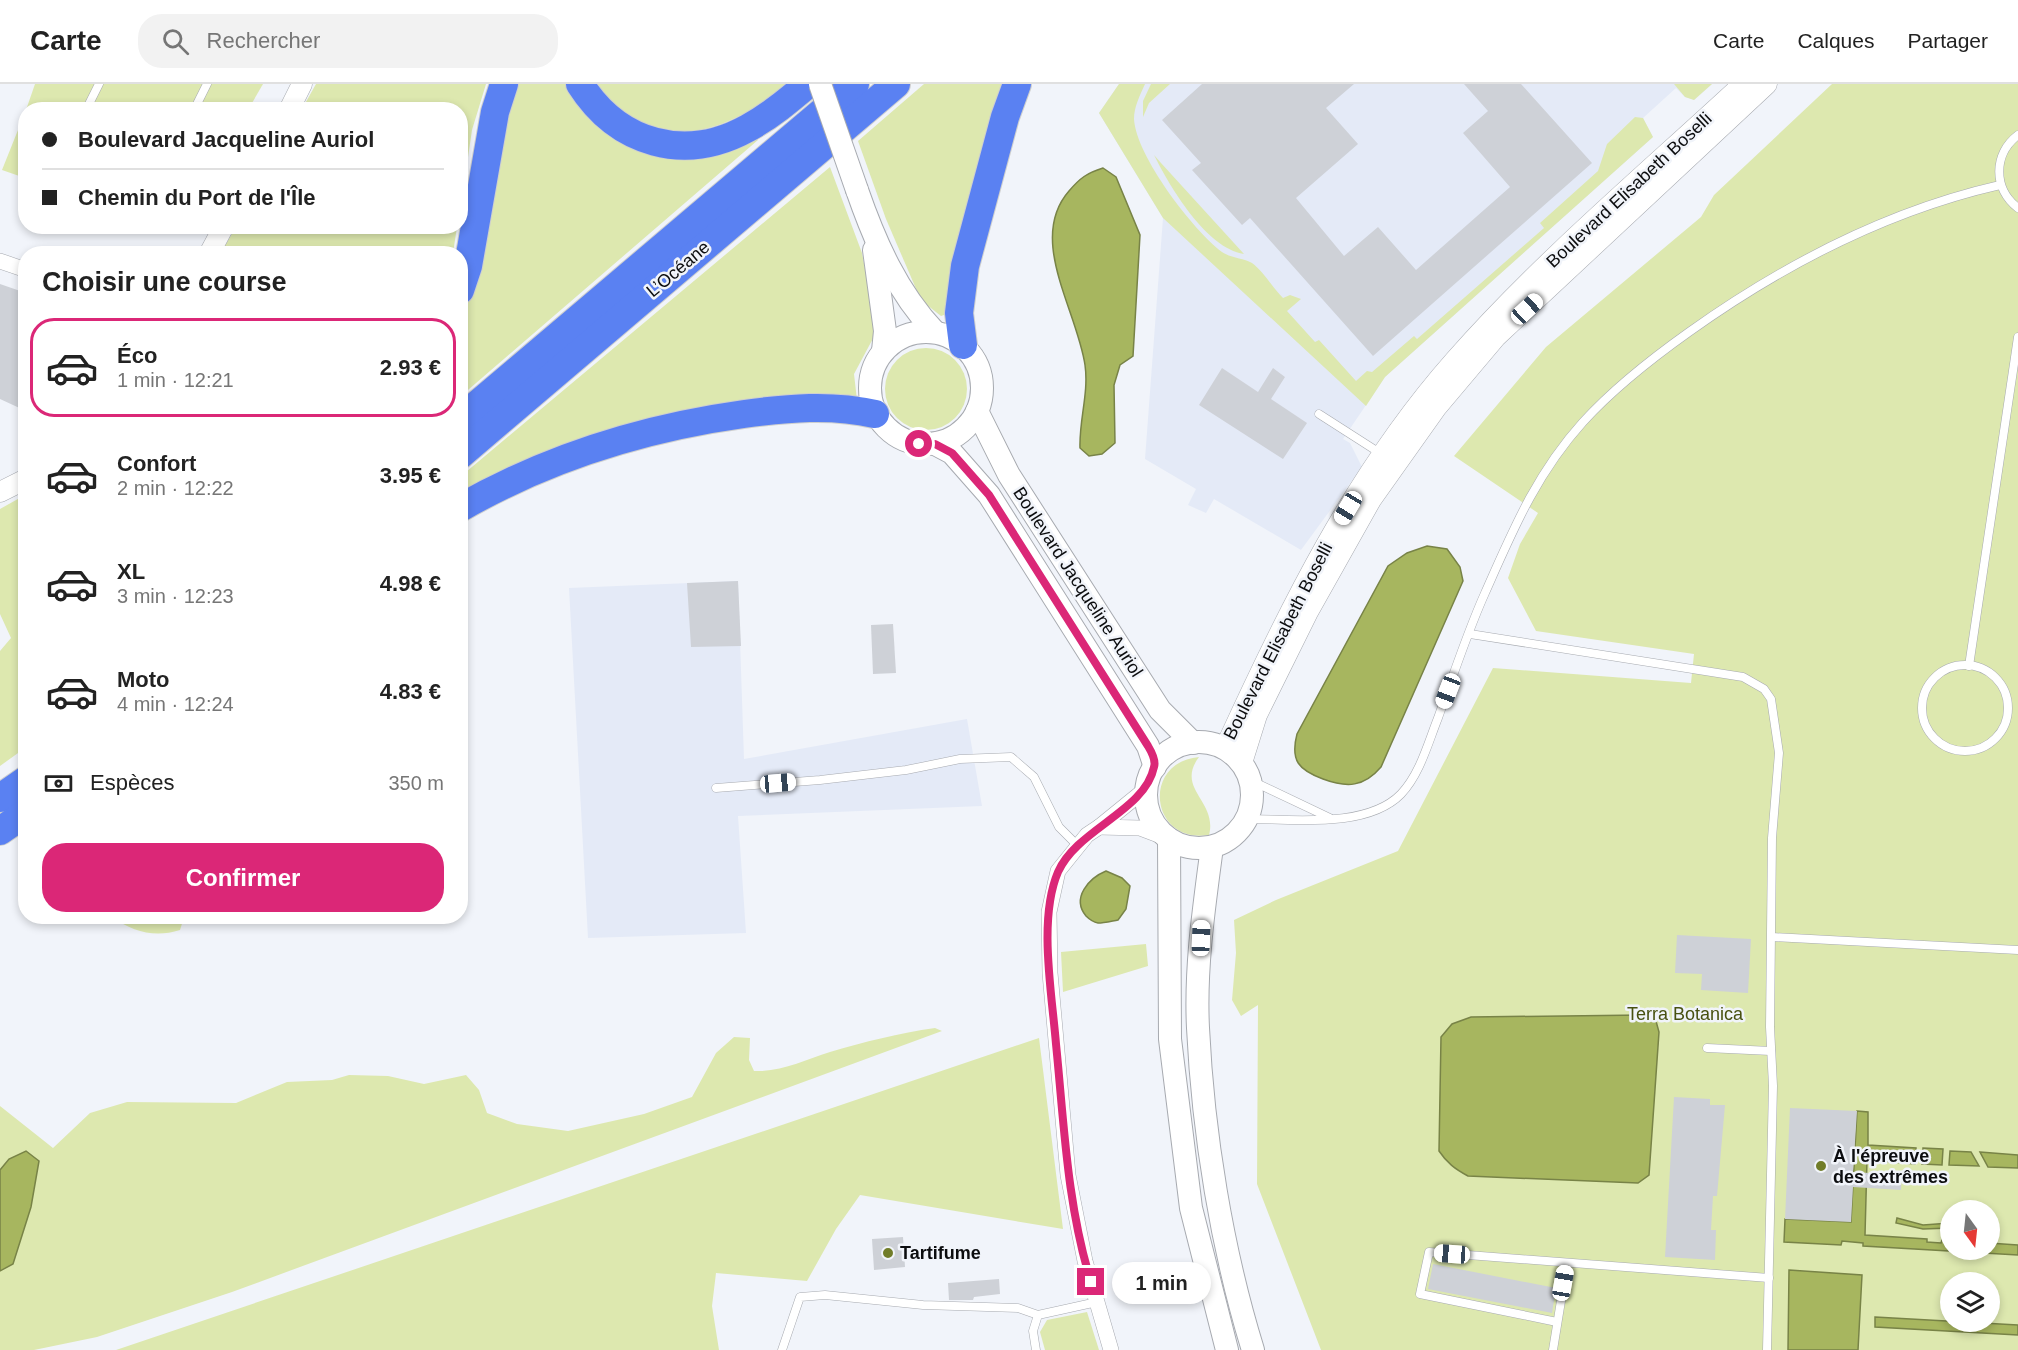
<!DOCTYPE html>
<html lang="fr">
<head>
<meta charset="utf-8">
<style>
  body { margin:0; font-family:Helvetica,sans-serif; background:#f2f2f2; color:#222; height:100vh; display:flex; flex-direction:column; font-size:22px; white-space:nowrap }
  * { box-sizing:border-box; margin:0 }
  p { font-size:20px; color:#767676 }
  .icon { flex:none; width:33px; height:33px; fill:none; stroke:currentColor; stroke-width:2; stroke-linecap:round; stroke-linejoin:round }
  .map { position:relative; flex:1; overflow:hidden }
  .panel { position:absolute; left:18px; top:162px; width:450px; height:678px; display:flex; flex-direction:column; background:#fff; border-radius:24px; box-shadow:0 3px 9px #0003 }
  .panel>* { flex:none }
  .banner { position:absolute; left:18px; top:18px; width:450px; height:132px; border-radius:24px; box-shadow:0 3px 9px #0003; display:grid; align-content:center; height:132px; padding:0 24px; background:#fff }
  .needle { width:39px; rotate:165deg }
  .fabs { position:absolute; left:1940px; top:1116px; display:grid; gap:12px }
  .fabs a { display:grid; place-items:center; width:60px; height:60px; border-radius:50%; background:#fff; box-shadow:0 3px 9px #0003; font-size:30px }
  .end { position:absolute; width:27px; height:27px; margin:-14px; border:8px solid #db2777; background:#fff; box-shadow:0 0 0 3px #fff }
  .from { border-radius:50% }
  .bubble { position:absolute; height:42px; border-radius:21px; background:#fff; box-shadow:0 3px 9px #0003; font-size:20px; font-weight:700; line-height:42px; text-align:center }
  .car { position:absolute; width:18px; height:36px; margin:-18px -9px; border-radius:8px; box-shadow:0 0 4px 2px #0007; background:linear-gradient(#fff 24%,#345 0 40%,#fff 0 76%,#345 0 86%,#fff 0) }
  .banner b { display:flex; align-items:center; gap:21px; height:57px; font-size:22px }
  .banner b+b { border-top:2px solid #e0e0e0 }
  .banner i { width:15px; height:15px; background:#222 }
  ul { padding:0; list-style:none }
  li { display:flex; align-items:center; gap:18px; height:99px; margin:0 12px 9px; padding:0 12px; border:3px solid transparent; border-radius:24px }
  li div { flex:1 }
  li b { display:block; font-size:22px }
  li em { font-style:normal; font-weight:700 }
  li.current { border-color:#db2777 }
  li>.icon { width:54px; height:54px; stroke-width:1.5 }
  h2 { padding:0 24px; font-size:27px; line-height:72px }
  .pay { display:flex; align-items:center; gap:15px; height:66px; padding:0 24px; font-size:22px }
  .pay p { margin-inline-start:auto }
  .action { display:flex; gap:12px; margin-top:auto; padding:12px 24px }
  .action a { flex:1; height:69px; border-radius:24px; background:#db2777; color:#fff; font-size:24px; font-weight:700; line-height:69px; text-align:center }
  header { display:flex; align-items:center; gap:36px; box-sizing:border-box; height:84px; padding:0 30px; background:#fff; border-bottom:2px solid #e0e0e0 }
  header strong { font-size:28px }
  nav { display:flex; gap:33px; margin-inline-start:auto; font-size:21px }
  .search { width:420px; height:54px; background:#f2f2f2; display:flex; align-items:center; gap:15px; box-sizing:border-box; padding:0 21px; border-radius:24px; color:#767676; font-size:22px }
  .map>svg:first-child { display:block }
  .built { fill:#e4eaf7 }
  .green { fill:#dde8af; fill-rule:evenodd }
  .water { fill:#a7b65f; stroke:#788347; stroke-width:1.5 }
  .building { fill:#ced1d7 }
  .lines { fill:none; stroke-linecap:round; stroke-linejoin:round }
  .service-casing { stroke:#a7aab0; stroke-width:9 }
  .minor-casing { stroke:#a7aab0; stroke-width:16 }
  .tertiary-casing { stroke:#a7aab0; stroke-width:21 }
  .secondary-casing { stroke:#a7aab0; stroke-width:24 }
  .motorway-casing { stroke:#cecfcf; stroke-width:30 }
  .service { stroke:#fff; stroke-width:8 }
  .minor { stroke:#fff; stroke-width:15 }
  .tertiary { stroke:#fff; stroke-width:20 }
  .secondary { stroke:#fff; stroke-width:22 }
  .motorway { stroke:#5a81f2; stroke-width:28 }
  .secondary-bridge-casing { stroke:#a7aab0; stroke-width:24; stroke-linecap:butt }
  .secondary-bridge { stroke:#fff; stroke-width:22 }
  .route { stroke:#db2777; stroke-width:8 }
  .poi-dot { fill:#717d29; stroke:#f1f4fa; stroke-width:2 }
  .labels { text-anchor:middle; stroke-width:5; stroke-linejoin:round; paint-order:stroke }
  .street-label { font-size:18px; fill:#0c0d0f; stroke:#f1f4fa }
  .park-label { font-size:18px; fill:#485111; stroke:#f1f4fa }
  .poi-label { font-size:18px; font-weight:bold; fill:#0c0d0f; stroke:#f1f4fa; text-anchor:start }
</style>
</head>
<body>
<header>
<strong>Carte</strong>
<div class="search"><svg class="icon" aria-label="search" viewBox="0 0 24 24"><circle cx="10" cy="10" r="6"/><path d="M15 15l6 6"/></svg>Rechercher</div>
<nav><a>Carte</a><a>Calques</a><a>Partager</a></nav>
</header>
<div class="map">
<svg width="2018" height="1266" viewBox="0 0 2018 1266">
  <rect width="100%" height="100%" fill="#f1f4fa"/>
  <!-- built -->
  <g class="built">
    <path d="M1119,0H1712L1694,16L1685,13L1676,4L1643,34L1653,53L1385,293L1343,355L1350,359L1362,383L1301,466L1214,415L1206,429L1188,421L1196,405L1145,375L1163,134L1099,29Z"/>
    <path d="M738,497L744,675L967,635L982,722L738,732L746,849L588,854L569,504Z"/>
  </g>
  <!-- green -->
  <g class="green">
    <path d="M35,0H263L248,26H26Z"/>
    <path d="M316,0H486L472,46L461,121L460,26L302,25Z"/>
    <path d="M510,0H572L628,57L756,53L758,56L461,312V237L480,165Z"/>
    <path d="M596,0H789C742,37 680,69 624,31C614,24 605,10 596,0Z"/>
    <path d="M924,0H1008L947,230L941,232L922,217L917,207L886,135L858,57Z"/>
    <path d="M1119,0H1145C1140,11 1134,23 1134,35C1136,72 1193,146 1222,168C1231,174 1243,174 1252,179C1263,187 1273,204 1283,214L1290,211L1301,215L1287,227L1315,258L1319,256L1356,297L1367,287L1372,288L1414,252L1417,255L1544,144L1540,139L1598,87L1607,60L1635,33L1643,34L1653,53L1385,293L1366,322L1163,134L1099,29Z"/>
    <path d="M1151,0H1170L1149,19L1143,33V17Z"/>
    <path d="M1674,0H1712L1694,16L1685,13Z"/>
    <path d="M1832,0H2018V1266H1321L1257,1100L1258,921L1241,932L1232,916L1236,869L1234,836L1276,816L1398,767L1493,584L1691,599L1694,570L1536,547L1508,494L1520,460L1538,429L1454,372L1546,263L1701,133L1714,111ZM1950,1126H1989V1166H1950ZM1950,1198H1989V1238H1950Z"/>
    <path d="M26,26V94H25L2,86Z"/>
    <path d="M1154,71L1161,79L1244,170C1206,164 1170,103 1154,71Z"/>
    <path d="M830,83L862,169L877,247L854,290L857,316L827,314L471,409L460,393Z"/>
    <path d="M236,143H457L453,169L220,170Z"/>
    <circle cx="926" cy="305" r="41"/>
    <path d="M25,411V664L0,682V567L11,554L0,530V425Z"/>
    <path d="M1199,673C1175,705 1218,717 1209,751C1150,760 1141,678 1199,673Z"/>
    <path d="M112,833H184L180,846C155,854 133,848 112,833Z"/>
    <path d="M1146,860L1148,882L1063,908L1061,868Z"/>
    <path d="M935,944L942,947L232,1208L97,1253L34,1266H0V1187L13,1179L31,1123L39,1078L9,1075L0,1086V1022L53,1064L90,1029L127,1018L236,1019L287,998L332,996L349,991L388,992L424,1000L466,991L479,1006L487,1029L517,1040L568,1047L644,1030L692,1013L716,969L734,953L750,954L749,976L754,987C781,988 805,976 830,968C864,958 899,949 935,944Z"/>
    <path d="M1039,954L1063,1145L860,1111L836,1145L807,1197L716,1189L712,1222L719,1266H116Z"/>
    <path d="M1087,1228L1099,1266H1045L1040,1248L1047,1236Z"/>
  </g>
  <!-- water -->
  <g class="water">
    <path d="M1103,84L1116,93L1140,151L1133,272L1120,281L1114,301L1115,359L1102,370L1089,372L1080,364C1079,336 1089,309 1085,281C1077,226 1027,155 1069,107C1080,94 1087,89 1103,84Z"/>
    <path d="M1427,462L1447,465L1460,483L1463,497L1381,683C1364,703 1347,704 1323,695C1299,686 1290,677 1297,650L1388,482L1407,469Z"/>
    <path d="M1106,787L1122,794L1130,802L1126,825L1118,836C1112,837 1104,839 1098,839C1093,838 1089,835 1086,832C1071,814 1089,794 1106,787Z"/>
    <path d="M1643,931L1656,937L1659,948L1649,1091L1638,1099L1468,1092C1455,1085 1447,1079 1439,1067L1441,953L1452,940L1471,933Z"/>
    <path d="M1857,1027L1868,1028V1061L1916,1064L1915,1080L1867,1076L1865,1151L1927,1155V1158L1941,1159L1942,1156H1950V1166H1989V1159L2018,1161V1171L1863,1162V1159L1842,1157L1841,1161L1784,1158L1785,1135L1851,1138Z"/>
    <path d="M1923,1064L1943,1065L1942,1081L1922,1080Z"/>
    <path d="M26,1067L39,1077L31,1123L13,1180L0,1187V1086L9,1075Z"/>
    <path d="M1950,1067L1971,1068L1979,1082L1949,1081Z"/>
    <path d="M1980,1068L2018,1071V1084L1988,1083Z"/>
    <path d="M1897,1134L1923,1141L1950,1139V1144L1923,1145L1896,1139Z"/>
    <path d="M1789,1186L1862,1191L1858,1266H1788Z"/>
    <path d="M1875,1233L2018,1241V1251L1875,1243Z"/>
  </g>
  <!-- building -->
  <g class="building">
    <path d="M1202,0H1354L1326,24L1358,60L1296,114L1344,172L1378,143L1416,186L1510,103L1463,49L1488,27L1464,0H1521L1592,79L1373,272L1250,134L1242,141L1192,86L1201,79L1162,36Z"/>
    <path d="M0,200L26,209V327L0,315Z"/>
    <path d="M1222,284L1258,308L1273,284L1285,293L1271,315L1307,339L1283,375L1199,321Z"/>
    <path d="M738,497L741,562L691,563L687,499Z"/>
    <path d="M893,540L896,589L873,590L871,541Z"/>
    <path d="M1677,851L1751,855L1748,909L1701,906L1702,890L1675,889Z"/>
    <path d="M1674,1013L1710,1015V1021H1725L1717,1112H1713L1711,1146H1716L1715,1176L1665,1173Z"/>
    <path d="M1790,1024L1857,1027L1853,1088L1902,1091L1901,1106L1853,1103L1851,1138L1785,1135Z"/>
    <path d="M903,1153L905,1183L874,1186L872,1155Z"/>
    <path d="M1433,1180L1556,1204L1552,1229L1428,1205Z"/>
    <path d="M999,1195L1000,1210L974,1213L973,1216H949L948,1199Z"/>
  </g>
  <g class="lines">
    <defs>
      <g id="service">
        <path d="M86,26L99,0"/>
        <path d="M194,26L207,0"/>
        <path d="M2018,51C1993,70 1993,105 2018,124"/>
        <path d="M1319,330L1383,371"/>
        <path d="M1470,550L1743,593L1764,605L1771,615L1779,669L1772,754L1770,943L1773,1002L1767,1266"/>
        <circle cx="1965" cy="624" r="43"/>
        <path d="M1969,582L2018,253"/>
        <path d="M1250,696L1330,734"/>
        <path d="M716,704L820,696L906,686L960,675L1011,673L1034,693L1059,743L1078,762"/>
        <path d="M1247,735C1292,735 1367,745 1401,710C1420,690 1428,659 1438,634C1453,592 1467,549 1485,509C1513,446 1536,390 1583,338C1614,304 1651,275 1689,248C1783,181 1886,127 2000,101"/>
        <path d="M1772,853L2018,866"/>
        <path d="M1707,964L1771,967"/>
        <path d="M1557,1238L1420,1210L1429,1168L1769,1194"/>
        <path d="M782,1266L800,1213L825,1211L923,1221L1018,1224L1038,1231L1097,1218"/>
        <path d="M1036,1266L1033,1247L1038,1231"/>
        <path d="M1553,1266L1567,1180"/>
      </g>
      <g id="minor">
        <path d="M0,177L26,186"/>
        <path d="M1147,704L1099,743L1140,744L1169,755"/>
        <path d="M1099,743L1087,751L1058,787L1049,828L1050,889L1068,1091L1085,1177L1111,1266"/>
      </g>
      <g id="tertiary">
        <path d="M289,26L302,0"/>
        <path d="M209,170L224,142"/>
        <path d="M0,408L26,395"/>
        <path d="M1225,664C1287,528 1355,389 1455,276C1542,177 1646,90 1743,0"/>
        <path d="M1242,679L1257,631L1308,528L1371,416L1437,323L1496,253L1767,0"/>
      </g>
      <g id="secondary">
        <path d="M857,106C875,158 897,208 935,248"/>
        <path d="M874,166L885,247L883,267"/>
        <circle cx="926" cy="304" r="56"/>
        <path d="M977,327L1009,391L1160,626L1193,659"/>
        <path d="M935,360L952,369L989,411L1148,662L1155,683"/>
        <circle cx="1199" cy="711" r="53"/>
        <path d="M1169,755L1170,955L1191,1124L1227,1266"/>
        <path d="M1212,763C1204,823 1195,884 1198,944C1203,1049 1222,1166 1253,1266"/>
      </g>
      <g id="motorway">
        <path d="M580,0C618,60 685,79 748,44C770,32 789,16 808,0"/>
        <path d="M460,206L468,182L495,28L504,0"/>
        <path d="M963,261L959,229L965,182L1005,33L1017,0"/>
        <path d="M460,335L855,0"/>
        <path d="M460,371L896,0"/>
        <path d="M460,424C549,373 643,344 744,330C788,324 831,320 875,330"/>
        <path d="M0,714L26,696"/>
        <path d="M0,747L26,729"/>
      </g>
    </defs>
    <!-- service casing -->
    <use href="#service" class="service-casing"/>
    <!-- minor casing -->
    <use href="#minor" class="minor-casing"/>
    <!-- tertiary casing -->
    <use href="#tertiary" class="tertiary-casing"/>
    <!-- secondary casing -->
    <use href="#secondary" class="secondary-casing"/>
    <!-- motorway casing -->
    <use href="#motorway" class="motorway-casing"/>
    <!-- service -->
    <use href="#service" class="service"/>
    <!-- minor -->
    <use href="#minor" class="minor"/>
    <!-- tertiary -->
    <use href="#tertiary" class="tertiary"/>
    <!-- secondary -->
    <use href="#secondary" class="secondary"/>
    <!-- motorway -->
    <use href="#motorway" class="motorway"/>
    <defs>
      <path id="secondary-bridge" d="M820,0L857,106"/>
    </defs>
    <!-- secondary-bridge casing -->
    <use href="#secondary-bridge" class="secondary-bridge-casing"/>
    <!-- secondary-bridge -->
    <use href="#secondary-bridge" class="secondary-bridge"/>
  </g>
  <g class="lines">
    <!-- route -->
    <path class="route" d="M919,360H935L952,369L989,411L1148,662C1151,667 1156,677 1154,683C1145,727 1077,745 1058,788C1038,835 1052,910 1056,960C1064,1039 1067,1121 1091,1198"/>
  </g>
  <!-- markers -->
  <g class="poi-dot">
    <circle cx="1821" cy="1082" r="6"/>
    <circle cx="888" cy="1169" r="6"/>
  </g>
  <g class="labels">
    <!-- street labels -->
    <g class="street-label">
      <text transform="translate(1629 106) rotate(-43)" y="6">Boulevard Elisabeth Boselli</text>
      <text transform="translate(678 185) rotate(-40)" y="6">L’Océane</text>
      <text transform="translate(1078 498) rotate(57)" y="6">Boulevard Jacqueline Auriol</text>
      <text transform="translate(1278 557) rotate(-63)" y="6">Boulevard Elisabeth Boselli</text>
    </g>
    <!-- park labels -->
    <g class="park-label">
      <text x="1685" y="936">Terra Botanica</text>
    </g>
    <!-- poi labels -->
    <g class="poi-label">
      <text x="1833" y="1078">À l'épreuve<tspan x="1833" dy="21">des extrêmes</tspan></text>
      <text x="900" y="1175">Tartifume</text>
    </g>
  </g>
</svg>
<div class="fabs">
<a><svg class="needle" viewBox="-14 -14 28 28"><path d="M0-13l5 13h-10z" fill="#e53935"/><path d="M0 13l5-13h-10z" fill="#767676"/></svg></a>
<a><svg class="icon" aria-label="layers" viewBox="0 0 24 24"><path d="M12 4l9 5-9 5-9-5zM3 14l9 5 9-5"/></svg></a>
</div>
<i class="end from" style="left:919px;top:360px"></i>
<i class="end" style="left:1091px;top:1198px"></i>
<div class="bubble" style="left:1112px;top:1178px;width:99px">1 min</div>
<i class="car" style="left:1527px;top:225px;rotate:47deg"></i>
<i class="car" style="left:1348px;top:424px;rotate:211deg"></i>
<i class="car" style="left:1448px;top:607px;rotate:201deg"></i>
<i class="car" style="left:778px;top:699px;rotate:85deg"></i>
<i class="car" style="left:1201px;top:854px;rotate:2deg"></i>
<i class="car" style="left:1452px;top:1170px;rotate:274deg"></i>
<i class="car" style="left:1563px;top:1199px;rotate:10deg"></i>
<div class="banner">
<b><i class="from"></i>Boulevard Jacqueline Auriol</b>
<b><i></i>Chemin du Port de l'Île</b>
</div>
<section class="panel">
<h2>Choisir une course</h2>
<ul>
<li class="current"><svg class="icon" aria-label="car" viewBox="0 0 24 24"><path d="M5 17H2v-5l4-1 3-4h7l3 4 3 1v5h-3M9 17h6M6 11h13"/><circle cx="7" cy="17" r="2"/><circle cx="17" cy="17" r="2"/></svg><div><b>Éco</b><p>1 min · 12:21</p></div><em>2.93 €</em></li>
<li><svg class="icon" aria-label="car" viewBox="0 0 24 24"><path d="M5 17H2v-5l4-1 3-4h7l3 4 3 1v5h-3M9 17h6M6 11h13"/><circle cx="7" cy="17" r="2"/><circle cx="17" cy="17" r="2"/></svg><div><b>Confort</b><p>2 min · 12:22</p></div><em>3.95 €</em></li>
<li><svg class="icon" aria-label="car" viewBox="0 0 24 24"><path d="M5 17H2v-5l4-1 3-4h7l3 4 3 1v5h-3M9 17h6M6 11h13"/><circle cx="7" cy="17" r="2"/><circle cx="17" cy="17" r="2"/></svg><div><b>XL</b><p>3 min · 12:23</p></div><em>4.98 €</em></li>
<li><svg class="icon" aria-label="car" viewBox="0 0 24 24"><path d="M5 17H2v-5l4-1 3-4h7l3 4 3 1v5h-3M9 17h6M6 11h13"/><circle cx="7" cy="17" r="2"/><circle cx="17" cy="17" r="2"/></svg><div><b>Moto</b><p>4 min · 12:24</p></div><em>4.83 €</em></li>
</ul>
<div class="pay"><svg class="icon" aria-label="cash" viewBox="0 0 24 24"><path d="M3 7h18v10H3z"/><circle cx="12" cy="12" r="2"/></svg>Espèces<p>350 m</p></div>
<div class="action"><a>Confirmer</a></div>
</section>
</div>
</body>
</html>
